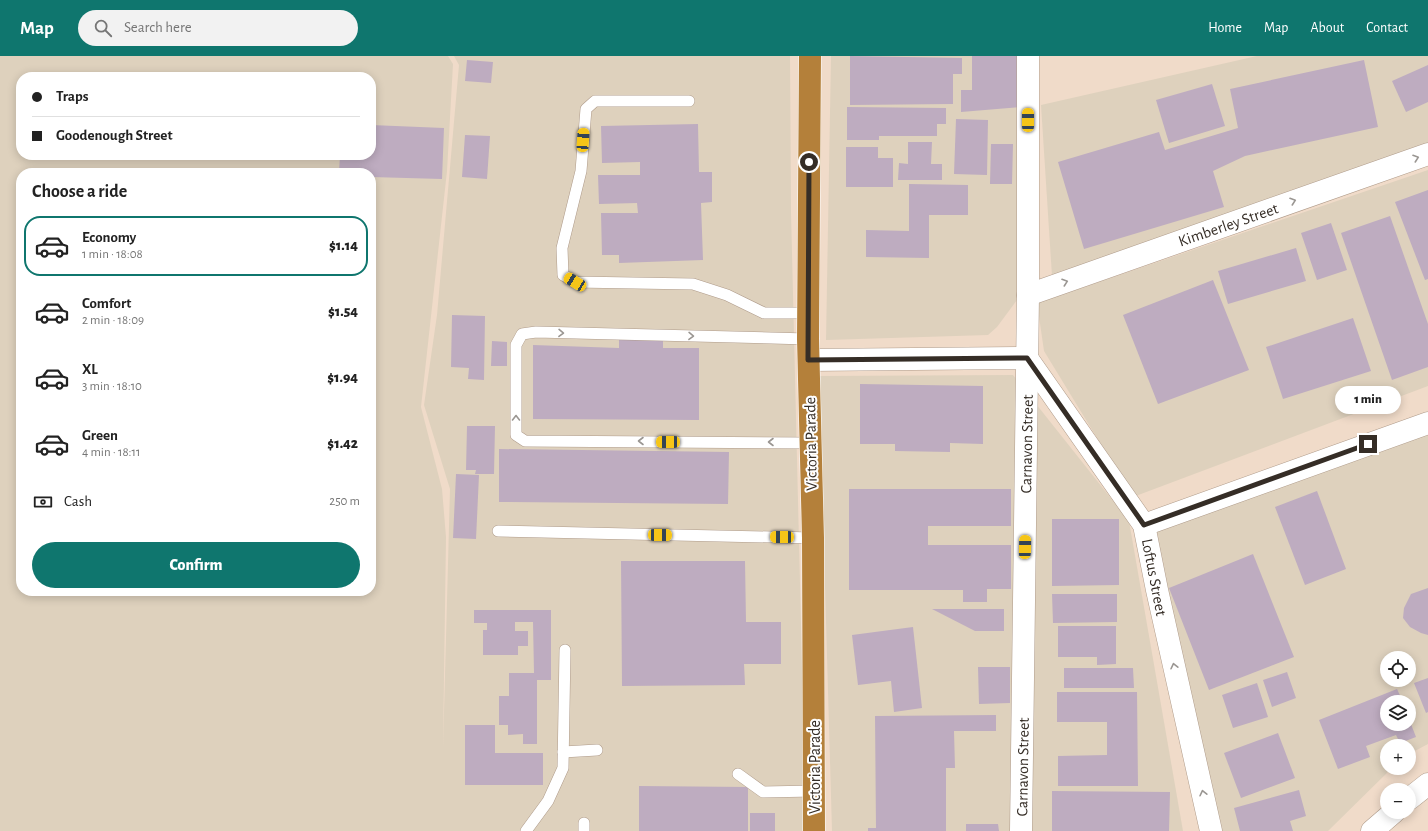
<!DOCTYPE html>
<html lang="en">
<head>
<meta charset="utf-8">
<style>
  body { margin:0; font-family:"Alegreya Sans",sans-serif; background:#f2f2f2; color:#222; height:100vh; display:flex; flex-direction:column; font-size:15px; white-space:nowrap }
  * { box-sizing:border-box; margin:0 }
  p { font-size:13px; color:#767676 }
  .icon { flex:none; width:22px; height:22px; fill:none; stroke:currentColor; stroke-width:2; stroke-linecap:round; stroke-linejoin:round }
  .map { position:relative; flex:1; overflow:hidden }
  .drawer { position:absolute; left:16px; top:112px; width:360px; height:428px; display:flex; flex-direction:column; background:#fff; border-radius:16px; box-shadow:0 2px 10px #0003 }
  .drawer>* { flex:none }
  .guide { position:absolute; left:16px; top:16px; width:360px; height:88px; border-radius:16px; box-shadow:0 2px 10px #0003; display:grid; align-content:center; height:88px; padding:0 16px; background:#fff }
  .buttons { position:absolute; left:1380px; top:595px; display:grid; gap:8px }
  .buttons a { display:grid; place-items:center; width:36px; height:36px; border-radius:50%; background:#fff; box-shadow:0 2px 10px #0003; font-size:20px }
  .end { position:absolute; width:18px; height:18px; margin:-9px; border:5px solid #352d26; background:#fff; box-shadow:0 0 0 2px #fff }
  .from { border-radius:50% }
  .bubble { position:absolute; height:28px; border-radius:14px; background:#fff; box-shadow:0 2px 10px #0003; font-size:13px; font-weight:800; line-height:28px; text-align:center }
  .car { position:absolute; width:12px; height:24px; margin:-12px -6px; border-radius:5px; box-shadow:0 0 3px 1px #0007; background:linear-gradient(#f5c518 24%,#345 0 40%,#f5c518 0 76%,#345 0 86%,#f5c518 0) }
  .guide b { display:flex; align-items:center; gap:14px; height:38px; font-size:15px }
  .guide b+b { border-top:1px solid #e0e0e0 }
  .guide i { width:10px; height:10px; background:#222 }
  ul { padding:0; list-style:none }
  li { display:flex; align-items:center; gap:12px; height:60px; margin:0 8px 6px; padding:0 8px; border:2px solid transparent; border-radius:16px }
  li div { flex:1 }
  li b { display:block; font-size:15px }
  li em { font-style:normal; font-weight:800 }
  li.on { border-color:#0f766e }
  li>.icon { width:36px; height:36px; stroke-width:1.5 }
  h2 { padding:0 16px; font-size:18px; line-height:48px }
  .pay { display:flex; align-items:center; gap:10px; height:44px; padding:0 16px; font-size:15px }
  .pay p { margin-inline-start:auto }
  .action { display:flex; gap:8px; margin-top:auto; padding:8px 16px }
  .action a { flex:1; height:46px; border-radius:24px; background:#0f766e; color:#fff; font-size:16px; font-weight:800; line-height:46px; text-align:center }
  header { display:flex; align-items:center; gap:24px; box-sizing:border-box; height:56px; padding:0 20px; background:#0f766e; color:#fff }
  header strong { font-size:19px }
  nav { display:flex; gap:22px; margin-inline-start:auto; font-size:14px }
  .search { width:280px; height:36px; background:#f2f2f2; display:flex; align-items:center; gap:10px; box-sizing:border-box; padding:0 14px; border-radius:22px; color:#767676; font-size:15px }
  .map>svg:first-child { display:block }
  .commercial { fill:#ded1bd; fill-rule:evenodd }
  .building { fill:#beacc0 }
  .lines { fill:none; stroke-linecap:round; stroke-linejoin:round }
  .lane-casing { stroke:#af9b8a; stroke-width:12 }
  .street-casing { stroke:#af9b8a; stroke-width:23 }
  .secondary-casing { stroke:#af9b8a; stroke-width:23 }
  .highway-casing { stroke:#fff; stroke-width:23 }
  .lane { stroke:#fff; stroke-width:11 }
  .street { stroke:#fff; stroke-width:22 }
  .secondary { stroke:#fff; stroke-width:22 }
  .highway { stroke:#b4803a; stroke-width:22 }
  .oneway { stroke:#9a9692 }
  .route { stroke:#352d26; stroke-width:5 }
  .labels { text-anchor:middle; stroke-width:4; stroke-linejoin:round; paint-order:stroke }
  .street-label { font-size:16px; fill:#352d26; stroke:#fff }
</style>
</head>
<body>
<header>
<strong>Map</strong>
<div class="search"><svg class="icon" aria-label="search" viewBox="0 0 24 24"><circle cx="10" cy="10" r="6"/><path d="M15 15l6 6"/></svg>Search here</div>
<nav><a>Home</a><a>Map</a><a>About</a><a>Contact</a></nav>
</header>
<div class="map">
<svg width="1428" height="775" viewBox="0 0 1428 775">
  <rect width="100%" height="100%" fill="#f0dbc9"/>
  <!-- commercial -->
  <g class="commercial">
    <path d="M0,0H448L453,8L447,115L421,351L442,433L446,481L443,693L450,433L424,349L437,259L459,9L454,0H790L791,156L806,775H0ZM21,21H371V99H21ZM21,117H371V535H21Z"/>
    <path d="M831,0H1019L1020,164L1017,244L997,271L988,279L826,284Z"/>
    <path d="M1257,0H1428V91L1052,220L1041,49Z"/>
    <path d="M1428,114V330L1133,441L1044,295L1037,247Z"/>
    <path d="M1013,319L1129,465L1183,775H832L819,320Z"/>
    <path d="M1428,367V688L1409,698V690H1387V712H1392L1328,775H1216L1154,472ZM1387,602H1409V624H1387ZM1387,646H1409V668H1387Z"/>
  </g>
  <!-- building -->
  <g class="building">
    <path d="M850,0L962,2V18H953V48L850,49Z"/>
    <path d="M972,0H1018L1021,51L961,56V34H972Z"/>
    <path d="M467,4L493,6L491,27L465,25Z"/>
    <path d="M1364,4L1378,71L1245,100L1213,115L1224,151L1084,193L1058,106L1159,76L1165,94L1238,72L1230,33Z"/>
    <path d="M1428,9V46L1406,56L1392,25Z"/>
    <path d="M1212,28L1225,70L1169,87L1156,44Z"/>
    <path d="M847,51L946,52V68H937V80H879V84H847Z"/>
    <path d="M956,63L988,64L987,119L954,118Z"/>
    <path d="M698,68L699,116H712V146L701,147L703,204L619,207V199H602L601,157H638L637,147L599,148L598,119H640V106L602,107L601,70Z"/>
    <path d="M371,69L444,72L442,123L371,121V117H339L340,99H371Z"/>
    <path d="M465,79L490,80L487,123L462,121Z"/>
    <path d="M908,86H932L931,108H942V124H898L899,107L908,108Z"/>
    <path d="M991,88H1013L1012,128H990Z"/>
    <path d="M846,91H878V102H893V131H846Z"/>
    <path d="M909,128L968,129V159H929V202L866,201V174L909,175Z"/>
    <path d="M1428,134V223L1425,224L1395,146Z"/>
    <path d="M1390,160L1428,268V311L1392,324L1341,177Z"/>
    <path d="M1331,167L1347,214L1317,224L1301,177Z"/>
    <path d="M1296,192L1306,225L1228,248L1218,215Z"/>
    <path d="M1213,224L1249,314L1158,348L1123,259Z"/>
    <path d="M452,259L485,260L484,324L468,323L469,312L451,311Z"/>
    <path d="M1353,262L1371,315L1283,343L1266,291Z"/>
    <path d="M619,281H663V292H699V364L533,363V289L619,292Z"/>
    <path d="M492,285L507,286V310H491Z"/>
    <path d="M860,328L983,330V388L950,387V396L895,395V388H860Z"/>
    <path d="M467,370H495L494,418H475L476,414H466Z"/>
    <path d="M499,393L729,396L728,448L499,446Z"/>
    <path d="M456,418L479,419L476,483L453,482Z"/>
    <path d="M849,433H1011V470H928V489H1011V533H987V546H963V534H849Z"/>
    <path d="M1317,435L1346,513L1305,529L1275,451Z"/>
    <path d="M1052,463H1119V529L1052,530Z"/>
    <path d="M1253,498L1294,601L1209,634L1169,532Z"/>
    <path d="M621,505H745L746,566H781V608H744L745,629L622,630Z"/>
    <path d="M1428,532V579L1421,577L1410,571L1403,562L1404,552L1411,538Z"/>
    <path d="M1052,538H1117V566L1053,567Z"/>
    <path d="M932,553H1004V575H975Z"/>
    <path d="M474,554H551V624H537V688H523V678L508,679V669H499V640H509V617H534L533,566H515V575H528V590H518V599H483V574H487V567H474Z"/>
    <path d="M1058,570H1116V608L1097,609V601H1058Z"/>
    <path d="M913,571L922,652L894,656L891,625L858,629L852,579Z"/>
    <path d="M978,611H1010V647L979,648Z"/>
    <path d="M1064,612H1133L1134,632H1064Z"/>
    <path d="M1287,616L1296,642L1272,651L1263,624Z"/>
    <path d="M1428,622V656L1426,657L1414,627Z"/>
    <path d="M1257,627L1268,661L1233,672L1222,639Z"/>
    <path d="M1397,633L1403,646H1387V668H1409V663L1416,681L1400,687L1396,679L1366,690L1370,701L1338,713L1319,664Z"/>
    <path d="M1057,636H1137L1138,730H1058V700L1107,699V666H1057Z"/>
    <path d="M996,659V675H954L955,712H946V775H868V772H876L875,660Z"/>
    <path d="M465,669H495V697H543V729H465Z"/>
    <path d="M1278,677L1295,722L1241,742L1224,697Z"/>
    <path d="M639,730L748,731V775H639Z"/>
    <path d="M1299,734L1306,760L1290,765L1293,775H1240L1234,752Z"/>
    <path d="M1052,735L1170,736L1169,775H1052Z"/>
    <rect x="750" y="757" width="25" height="18"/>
    <path d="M966,768H998L999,775H966Z"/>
  </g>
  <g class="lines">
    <defs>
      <g id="lane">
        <path d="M689,45H595L586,53L581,115L562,192L563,219L575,226L693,228L727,239L764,257H809"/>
        <path d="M808,283L536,276L522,278L516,289V379L525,385L810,387"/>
        <path d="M498,475L813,482"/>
        <path d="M563,696L597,694"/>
        <path d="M738,718L763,736L814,735"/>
        <path d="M526,775L548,745L563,712L565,594"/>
        <path d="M584,775V767"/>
      </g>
      <g id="street">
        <path d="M1028,239L1428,98"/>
        <path d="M1144,469L1428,367"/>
        <path d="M1409,743L1428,728"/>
        <path d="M1021,775L1028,239V0"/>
        <path d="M1372,775L1394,756"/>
      </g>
      <path id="secondary" d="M809,304L1027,302L1144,469L1157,534L1211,775"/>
      <path id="highway" d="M810,0L808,283L813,482L814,775"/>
    </defs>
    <!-- lane casing -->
    <use href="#lane" class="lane-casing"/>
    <!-- street casing -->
    <use href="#street" class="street-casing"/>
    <!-- secondary casing -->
    <use href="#secondary" class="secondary-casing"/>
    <!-- highway casing -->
    <use href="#highway" class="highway-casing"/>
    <!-- lane -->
    <use href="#lane" class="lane"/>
    <!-- street -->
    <use href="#street" class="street"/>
    <!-- secondary -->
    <use href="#secondary" class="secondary"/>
    <!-- highway -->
    <use href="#highway" class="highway"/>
  </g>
  <!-- one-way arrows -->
  <defs><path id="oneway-chevron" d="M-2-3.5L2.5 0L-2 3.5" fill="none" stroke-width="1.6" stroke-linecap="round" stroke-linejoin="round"/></defs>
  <g class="oneway">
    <use href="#oneway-chevron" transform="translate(1416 102) rotate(-19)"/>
    <use href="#oneway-chevron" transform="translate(1293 145) rotate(-19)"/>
    <use href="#oneway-chevron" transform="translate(1065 226) rotate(-19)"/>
    <use href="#oneway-chevron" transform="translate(561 277) rotate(1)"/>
    <use href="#oneway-chevron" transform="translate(691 280) rotate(1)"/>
    <use href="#oneway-chevron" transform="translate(516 362) rotate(-90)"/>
    <use href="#oneway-chevron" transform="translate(641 385) rotate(-180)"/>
    <use href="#oneway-chevron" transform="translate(771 386) rotate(-180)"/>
    <use href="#oneway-chevron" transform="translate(1174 610) rotate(-103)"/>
    <use href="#oneway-chevron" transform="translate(1203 737) rotate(-103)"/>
  </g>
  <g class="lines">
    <!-- route -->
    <path class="route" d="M809,106L808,304L1027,302L1144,469L1368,388"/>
  </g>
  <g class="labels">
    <!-- street labels -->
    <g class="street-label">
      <text transform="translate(1228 168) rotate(-19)" y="6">Kimberley Street</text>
      <text transform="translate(810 388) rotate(-91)" y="6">Victoria Parade</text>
      <text transform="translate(1026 388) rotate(-89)" y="6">Carnavon Street</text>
      <text transform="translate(1155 521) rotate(79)" y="6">Loftus Street</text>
      <text transform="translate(814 711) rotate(-90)" y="6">Victoria Parade</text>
      <text transform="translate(1022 711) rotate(-89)" y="6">Carnavon Street</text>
    </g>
  </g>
</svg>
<div class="buttons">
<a><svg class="icon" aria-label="locate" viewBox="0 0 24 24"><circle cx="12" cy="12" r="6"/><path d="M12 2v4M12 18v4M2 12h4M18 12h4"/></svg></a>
<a><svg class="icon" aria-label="layers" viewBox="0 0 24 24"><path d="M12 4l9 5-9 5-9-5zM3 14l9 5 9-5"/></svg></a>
<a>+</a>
<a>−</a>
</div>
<i class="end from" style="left:809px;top:106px"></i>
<i class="end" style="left:1368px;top:388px"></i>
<div class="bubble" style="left:1335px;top:330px;width:66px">1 min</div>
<i class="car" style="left:1028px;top:64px;rotate:0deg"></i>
<i class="car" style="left:583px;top:84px;rotate:4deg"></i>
<i class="car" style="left:575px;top:226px;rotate:301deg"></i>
<i class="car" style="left:668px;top:386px;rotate:270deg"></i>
<i class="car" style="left:660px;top:479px;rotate:91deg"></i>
<i class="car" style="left:782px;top:481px;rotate:271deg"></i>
<i class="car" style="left:1025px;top:491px;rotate:1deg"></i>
<div class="guide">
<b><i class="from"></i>Traps</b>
<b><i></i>Goodenough Street</b>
</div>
<section class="drawer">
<h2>Choose a ride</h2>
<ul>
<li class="on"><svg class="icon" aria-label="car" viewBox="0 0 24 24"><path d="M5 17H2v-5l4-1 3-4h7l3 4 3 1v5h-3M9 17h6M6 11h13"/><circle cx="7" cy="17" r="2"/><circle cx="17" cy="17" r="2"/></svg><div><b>Economy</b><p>1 min · 18:08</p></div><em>$1.14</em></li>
<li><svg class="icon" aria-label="car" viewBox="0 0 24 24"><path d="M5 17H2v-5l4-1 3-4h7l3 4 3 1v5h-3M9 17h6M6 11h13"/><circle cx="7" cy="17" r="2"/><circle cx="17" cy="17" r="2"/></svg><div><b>Comfort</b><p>2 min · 18:09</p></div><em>$1.54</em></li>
<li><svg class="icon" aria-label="car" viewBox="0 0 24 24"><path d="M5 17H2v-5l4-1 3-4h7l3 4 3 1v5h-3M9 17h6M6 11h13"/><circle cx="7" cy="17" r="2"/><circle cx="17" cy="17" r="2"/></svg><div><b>XL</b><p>3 min · 18:10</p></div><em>$1.94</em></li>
<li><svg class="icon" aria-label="car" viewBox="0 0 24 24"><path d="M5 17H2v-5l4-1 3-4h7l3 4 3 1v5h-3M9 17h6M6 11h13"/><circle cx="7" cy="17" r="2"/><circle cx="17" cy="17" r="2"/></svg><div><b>Green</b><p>4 min · 18:11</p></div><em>$1.42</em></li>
</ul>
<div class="pay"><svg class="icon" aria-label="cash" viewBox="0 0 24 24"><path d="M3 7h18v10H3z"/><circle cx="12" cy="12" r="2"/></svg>Cash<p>250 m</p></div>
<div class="action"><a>Confirm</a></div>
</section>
</div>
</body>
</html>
